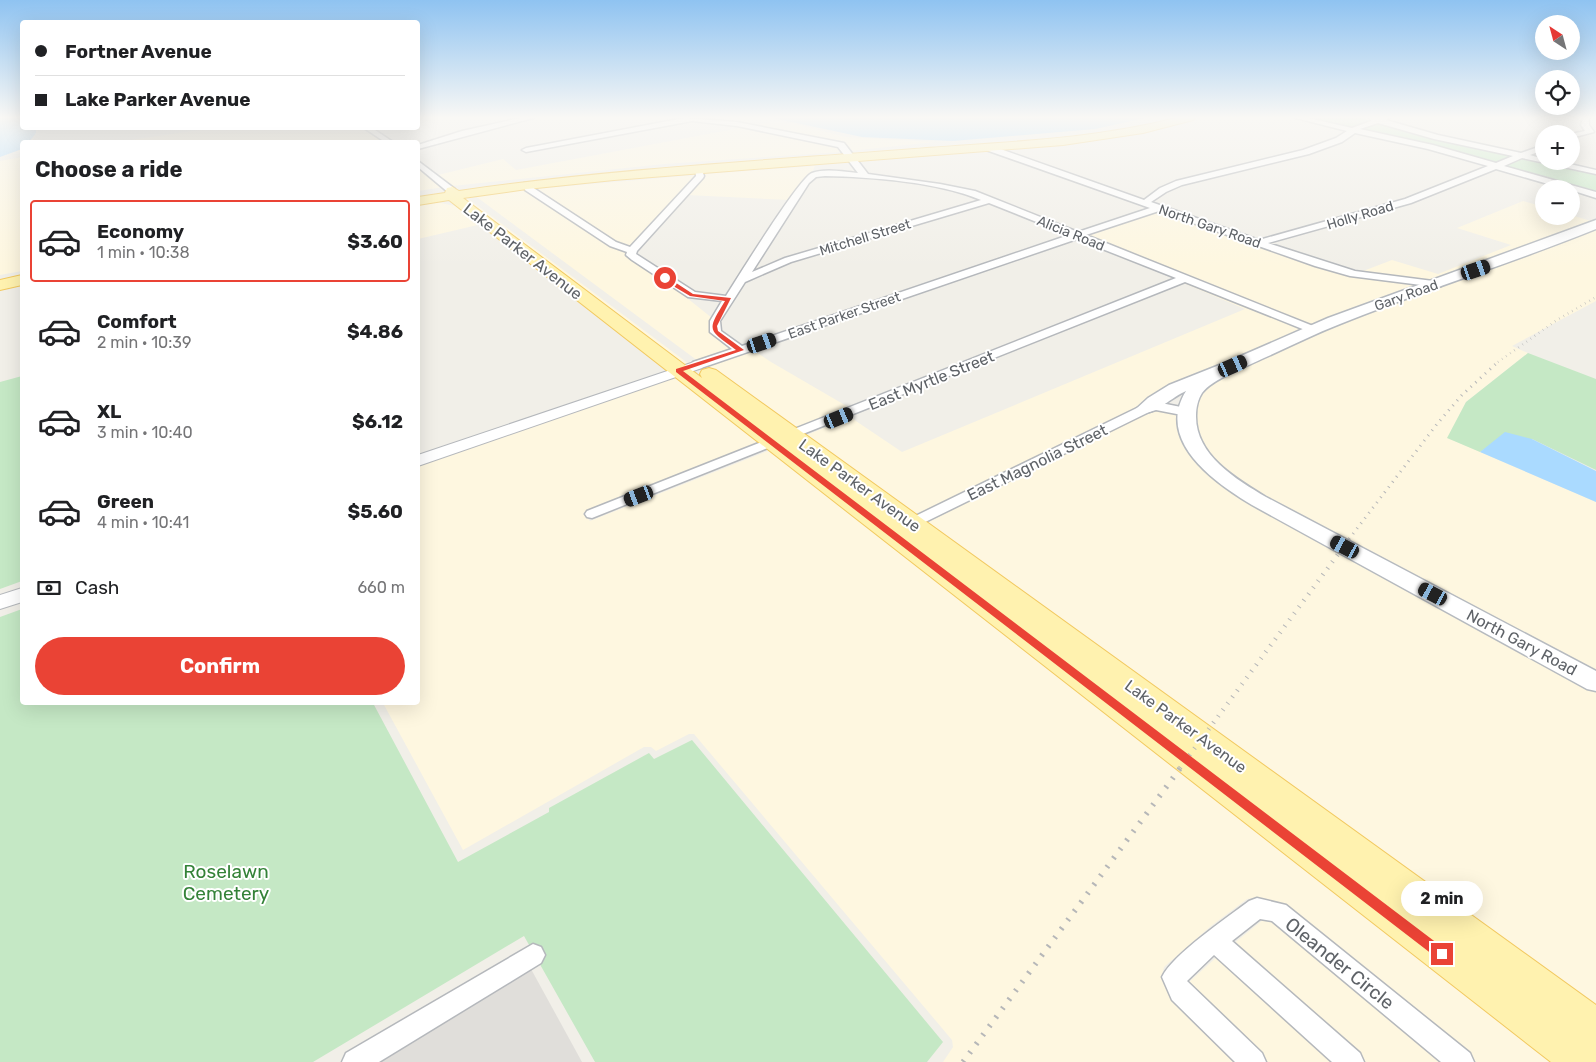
<!DOCTYPE html>
<html lang="en">
<head>
<meta charset="utf-8">
<style>
  body { margin:0; font-family:Rubik,sans-serif; background:#f6f6f6; color:#202124; height:100vh; display:flex; flex-direction:column; font-size:19px; white-space:nowrap }
  * { box-sizing:border-box; margin:0 }
  p { font-size:16px; color:#757577 }
  .icon { flex:none; width:28px; height:28px; fill:none; stroke:currentColor; stroke-width:2; stroke-linecap:round; stroke-linejoin:round }
  .map { position:relative; flex:1; overflow:hidden }
  .panel { position:absolute; left:20px; top:140px; width:400px; height:565px; display:flex; flex-direction:column; background:#fff; border-radius:5px; box-shadow:0 5px 20px #0002 }
  .panel>* { flex:none }
  .guide { position:absolute; left:20px; top:20px; width:400px; height:110px; border-radius:5px; box-shadow:0 5px 20px #0002; display:grid; align-content:center; height:110px; padding:0 15px; background:#fff }
  .needle { width:32px; rotate:324deg }
  .controls { position:absolute; left:1535px; top:15px; display:grid; gap:10px }
  .controls a { display:grid; place-items:center; width:45px; height:45px; border-radius:50%; background:#fff; box-shadow:0 5px 20px #0002; font-size:25px }
  .end { position:absolute; width:22px; height:22px; margin:-11px; border:6px solid #ea4335; background:#fff; box-shadow:0 0 0 2px #fff }
  .from { border-radius:50% }
  .bubble { position:absolute; height:35px; border-radius:18px; background:#fff; box-shadow:0 5px 20px #0002; font-size:16px; font-weight:700; line-height:35px; text-align:center }
  .car { position:absolute; width:15px; height:30px; margin:-15px -8px; border-radius:6px; box-shadow:0 0 4px 1px #0007; background:linear-gradient(#222 24%,#8ab4d8 0 40%,#222 0 76%,#8ab4d8 0 86%,#222 0) }
  .guide b { display:flex; align-items:center; gap:18px; height:48px; font-size:19px }
  .guide b+b { border-top:1px solid #e0e0e0 }
  .guide i { width:12px; height:12px; background:#202124 }
  ul { padding:0; list-style:none }
  li { display:flex; align-items:center; gap:15px; height:82px; margin:0 10px 8px; padding:0 5px; border:2px solid transparent; border-radius:5px }
  li div { flex:1 }
  li b { display:block; font-size:19px }
  li em { font-style:normal; font-weight:700 }
  li.current { border-color:#ea4335 }
  li>.icon { width:45px; height:45px; stroke-width:1.5 }
  h2 { padding:0 15px; font-size:22px; line-height:60px }
  .pay { display:flex; align-items:center; gap:12px; height:55px; padding:0 15px; font-size:19px }
  .pay p { margin-inline-start:auto }
  .primary-button { display:flex; gap:10px; margin-top:auto; padding:10px 15px }
  .primary-button a { flex:1; height:58px; border-radius:30px; background:#ea4335; color:#fff; font-size:20px; font-weight:700; line-height:58px; text-align:center }
  .map>svg:first-child { display:block }
  .commercial { fill:#fef7e0 }
  .industrial { fill:#e0deda }
  .green { fill:#c5e8c5 }
  .water { fill:#aadaff }
  .lines { fill:none; stroke-linecap:round; stroke-linejoin:round }
  .minor-casing { stroke:#b5b8bc; stroke-width:3 }
  .tertiary-casing { stroke:#b5b8bc; stroke-width:2 }
  .secondary-casing { stroke:#b6babf; stroke-width:3 }
  .primary-casing { stroke:#f2c960; stroke-width:2 }
  .minor { fill:#fff; fill-rule:evenodd }
  .tertiary { fill:#fff; fill-rule:evenodd }
  .secondary { fill:#fff; fill-rule:evenodd }
  .primary { fill:#fff2af; fill-rule:evenodd }
  .rail-far3 { stroke:#b6b7b8; stroke-width:2.5; stroke-dasharray:0.5 4.5; stroke-linecap:butt }
  .rail-far2 { stroke:#b6b7b8; stroke-width:3; stroke-dasharray:1 5.5; stroke-linecap:butt }
  .rail-far1 { stroke:#b6b7b8; stroke-width:4.5; stroke-dasharray:1 7; stroke-linecap:butt }
  .rail { stroke:#b6b7b8; stroke-width:5.5; stroke-dasharray:2 9; stroke-linecap:butt }
  .route { fill:#ea4335 }
  .labels { text-anchor:middle; stroke-width:4; stroke-linejoin:round; paint-order:stroke }
  .far-street-label { font-size:14px; fill:#5f6368; stroke:#fff }
  .street-label { font-size:16px; fill:#5f6368; stroke:#fff }
  .near-park-label { font-size:19px; fill:#348238; stroke:#fff }
  .near-street-label { font-size:19px; fill:#5f6368; stroke:#fff }
</style>
</head>
<body>
<div class="map">
<svg width="1596" height="1062" viewBox="0 0 1596 1062">
  <rect width="100%" height="100%" fill="#f1efe8"/>
  <!-- commercial -->
  <g class="commercial">
    <path d="M775,121L799,125L846,137L935,142L849,151L833,141L752,126Z"/>
    <path d="M745,127L837,146L841,152L664,164L452,186L438,175L503,159L516,170Z"/>
    <path d="M213,128H363L384,142H117Z"/>
    <path d="M22,157V271L0,275V161Z"/>
    <path d="M815,166L811,174L804,178L789,200L687,195L704,174Z"/>
    <path d="M418,167L420,168L444,187L418,191Z"/>
    <path d="M696,175L629,248L617,243L534,189Z"/>
    <path d="M525,189L609,245L627,252V256L631,259L677,290L712,318L709,326L710,332L733,349L698,361L474,195Z"/>
    <path d="M466,197L689,364L680,366L460,198Z"/>
    <path d="M1523,201L1544,207V216L1571,215L1594,222L1433,281L1358,273L1392,260L1438,274L1511,245L1457,228Z"/>
    <path d="M436,202L460,207L482,224L418,239V205Z"/>
    <path d="M1159,210L1353,275L1424,285L1312,326L1085,236Z"/>
    <path d="M1596,228V301L1512,346L1528,353L1466,402L1448,438L1596,502V676L1264,499L1215,463L1195,435V407L1202,391L1225,375L1339,324L1501,265Z"/>
    <path d="M1187,281L1306,329L1137,407L912,517L802,437L850,417L902,452L1245,309L1183,283Z"/>
    <path d="M753,350L771,362L850,408L794,431L705,366Z"/>
    <path d="M678,376L765,443L583,513L590,521L773,449L1569,1062H1476L1284,907L1275,902L1254,898L1247,899L1211,926L1164,967L1162,976L1173,999L1238,1062H943L953,1047L952,1040L694,734H689L656,751L651,747H644L463,850L383,703L418,702V465Z"/>
    <path d="M1159,410L1180,414L1202,464L1596,688V1019L922,525L1148,413Z"/>
    <path d="M1264,919L1276,922L1446,1062H1365L1232,945Z"/>
    <path d="M1218,956L1336,1062H1268L1190,989L1188,983Z"/>
  </g>
  <!-- industrial -->
  <path class="industrial" d="M531,969L582,1062H377Z"/>
  <!-- green -->
  <g class="green">
    <path d="M1303,118H1362L1394,127L1596,173V194L1383,135Z"/>
    <path d="M1528,353L1596,379V470L1532,439L1492,444L1480,452L1447,438L1466,402Z"/>
    <path d="M22,376V581L0,589V382Z"/>
    <path d="M22,609V702L373,703L458,862L549,812V808L649,753L654,759L692,740L943,1042L927,1062H595L524,936L313,1062H0V617Z"/>
  </g>
  <!-- water -->
  <g class="water">
    <path d="M0,118H22V128H36V133L29,142H22V149L0,157Z"/>
    <path d="M773,118H1145L1095,129L953,141L862,137Z"/>
    <path d="M1505,432L1532,439L1596,471V502L1480,452Z"/>
  </g>
  <g class="lines">
    <defs>
      <g id="minor">
        <path d="M520,118H533L418,149V145L462,131Z"/>
        <path d="M684,118L737,122L844,143L868,174L940,184L975,191L1078,232L1150,208L986,150V146H992L1144,200L1160,188L1176,181L1303,150L1336,138L1347,131L1296,118H1308L1352,128L1371,121L1370,118H1389L1386,120L1438,135L1521,153L1544,145V150L1530,155L1544,159V161H1557L1596,170V174L1522,158L1504,166L1596,192V198L1571,190V189H1565L1496,169L1411,203L1268,243L1355,271L1441,282L1442,284L1441,286L1437,287L1350,276L1315,266L1159,211L1086,235L1318,328L1320,330L1318,332H1310L1185,282L592,518L587,517L585,514L587,511L1176,278L1077,239L701,368H693L691,365L693,362L732,349L710,332V321L722,301L688,297L632,260L626,255L627,252L610,246L525,190L524,183H530L532,187L616,242L630,247L696,176L695,167H701L704,176L703,178L637,251L636,254L695,292L726,296C738,277 799,178 812,173C826,168 844,172 858,173L838,147L737,126L692,121L526,152L522,150L526,148ZM1378,123L1434,139L1513,156L1496,163L1433,145L1360,129ZM1355,133L1428,149L1488,166L1405,199L1259,240L1151,202L1166,192L1182,185L1309,154L1342,142ZM825,176C871,177 938,182 981,200L785,258L752,272L809,183L816,177ZM989,203L1069,235L742,346L721,331L720,321L745,282L791,262Z"/>
        <path d="M1583,118H1589V125L1594,132L1571,138V134L1585,131L1581,125Z"/>
        <path d="M364,128H372L393,142H385Z"/>
        <path d="M418,161L455,189V193H449L418,167Z"/>
        <path d="M1156,402L1191,409L1193,412L1187,416L1156,410L1149,412L909,530H899L897,527L899,524L1141,406Z"/>
        <path d="M1257,898L1286,905L1470,1053L1474,1062H1441L1272,921L1260,919L1232,941L1360,1053L1364,1062H1332L1214,955L1187,981L1262,1053L1266,1062H1235L1172,1000L1162,977C1172,955 1228,917 1249,901Z"/>
        <path d="M533,944L541,947L545,955L541,963L379,1062H342L346,1053Z"/>
      </g>
      <g id="tertiary">
        <path d="M697,361L702,362L704,365L702,368L418,466V455Z"/>
        <path d="M22,588V602L0,609V595Z"/>
      </g>
      <path id="secondary" d="M1596,220V229C1512,263 1424,290 1340,324C1314,334 1289,347 1264,358C1248,366 1212,379 1202,393C1198,399 1196,408 1196,415C1195,455 1236,479 1266,497L1596,671V691L1587,689L1252,505C1215,483 1155,441 1186,391C1172,397 1153,416 1139,413L1136,409L1148,398L1169,385L1227,362L1328,318Z"/>
      <g id="primary">
        <path d="M1176,118H1195L1193,120L1143,133L1063,145L614,180L527,189L463,198L702,378L700,374L702,370L709,368L716,370L1596,1005V1062H1551L449,200L418,205V197L445,193L447,188L452,187L459,191C610,169 762,161 914,149C1002,142 1091,140 1176,118Z"/>
        <path d="M22,275V285L0,290V280Z"/>
      </g>
    </defs>
    <!-- minor casing -->
    <use href="#minor" class="minor-casing"/>
    <!-- tertiary casing -->
    <use href="#tertiary" class="tertiary-casing"/>
    <!-- secondary casing -->
    <use href="#secondary" class="secondary-casing"/>
    <!-- primary casing -->
    <use href="#primary" class="primary-casing"/>
    <!-- minor -->
    <use href="#minor" class="minor"/>
    <!-- tertiary -->
    <use href="#tertiary" class="tertiary"/>
    <!-- secondary -->
    <use href="#secondary" class="secondary"/>
    <!-- primary -->
    <use href="#primary" class="primary"/>
    <!-- rail-far3 -->
    <path class="rail-far3" d="M1498,362L1557,320L1596,297"/>
    <!-- rail-far2 -->
    <path class="rail-far2" d="M1349,539L1437,424L1462,395L1499,361"/>
    <!-- rail-far1 -->
    <path class="rail-far1" d="M1180,768L1350,538"/>
    <!-- rail -->
    <path class="rail" d="M963,1062L1181,767"/>
  </g>
  <!-- sky -->
  <linearGradient id="sky" x2="0" y2="1"><stop stop-color="#8fc3f1"/><stop offset="0.44" stop-color="#f9f8f5"/><stop offset="1" stop-color="#f9f8f5" stop-opacity="0"/></linearGradient>
  <rect width="1596" height="267" fill="url(#sky)"/>
  <!-- route -->
  <path class="route" d="M663,277H667L693,294L731,298L717,326L718,331L744,350L683,371L1446,950L1448,954L1446,958L1442,960L1437,958L676,372V369L736,350C708,329 706,332 725,301L690,296L663,280Z"/>
  <g class="labels">
    <!-- far-street labels -->
    <g class="far-street-label">
      <text transform="translate(1360 215) rotate(-17)" y="5">Holly Road</text>
      <text transform="translate(1210 226) rotate(19)" y="5">North Gary Road</text>
      <text transform="translate(1071 233) rotate(22)" y="5">Alicia Road</text>
      <text transform="translate(865 237) rotate(-17)" y="5">Mitchell Street</text>
      <text transform="translate(1406 295) rotate(-20)" y="5">Gary Road</text>
      <text transform="translate(844 315) rotate(-19)" y="5">East Parker Street</text>
    </g>
    <!-- street labels -->
    <g class="street-label">
      <text transform="translate(523 251) rotate(38)" y="6">Lake Parker Avenue</text>
      <text transform="translate(931 380) rotate(-22)" y="6">East Myrtle Street</text>
      <text transform="translate(1037 462) rotate(-26)" y="6">East Magnolia Street</text>
      <text transform="translate(860 485) rotate(36)" y="6">Lake Parker Avenue</text>
      <text transform="translate(1522 642) rotate(28)" y="6">North Gary Road</text>
      <text transform="translate(1186 726) rotate(36)" y="6">Lake Parker Avenue</text>
    </g>
    <!-- near-park labels -->
    <g class="near-park-label">
      <text x="226" y="878">Roselawn<tspan x="226" dy="22">Cemetery</tspan></text>
    </g>
    <!-- near-street labels -->
    <g class="near-street-label">
      <text transform="translate(1340 963) rotate(39)" y="7">Oleander Circle</text>
    </g>
  </g>
</svg>
<div class="controls">
<a><svg class="needle" viewBox="-14 -14 28 28"><path d="M0-13l5 13h-10z" fill="#e53935"/><path d="M0 13l5-13h-10z" fill="#757577"/></svg></a>
<a><svg class="icon" aria-label="locate" viewBox="0 0 24 24"><circle cx="12" cy="12" r="6"/><path d="M12 2v4M12 18v4M2 12h4M18 12h4"/></svg></a>
<a>+</a>
<a>−</a>
</div>
<i class="end from" style="left:665px;top:278px"></i>
<i class="end" style="left:1442px;top:954px"></i>
<div class="bubble" style="left:1401px;top:881px;width:82px">2 min</div>
<i class="car" style="left:1476px;top:270px;rotate:71deg"></i>
<i class="car" style="left:762px;top:343px;rotate:71deg"></i>
<i class="car" style="left:1233px;top:366px;rotate:66deg"></i>
<i class="car" style="left:839px;top:418px;rotate:68deg"></i>
<i class="car" style="left:639px;top:496px;rotate:249deg"></i>
<i class="car" style="left:1345px;top:547px;rotate:298deg"></i>
<i class="car" style="left:1433px;top:594px;rotate:298deg"></i>
<div class="guide">
<b><i class="from"></i>Fortner Avenue</b>
<b><i></i>Lake Parker Avenue</b>
</div>
<section class="panel">
<h2>Choose a ride</h2>
<ul>
<li class="current"><svg class="icon" aria-label="car" viewBox="0 0 24 24"><path d="M5 17H2v-5l4-1 3-4h7l3 4 3 1v5h-3M9 17h6M6 11h13"/><circle cx="7" cy="17" r="2"/><circle cx="17" cy="17" r="2"/></svg><div><b>Economy</b><p>1 min · 10:38</p></div><em>$3.60</em></li>
<li><svg class="icon" aria-label="car" viewBox="0 0 24 24"><path d="M5 17H2v-5l4-1 3-4h7l3 4 3 1v5h-3M9 17h6M6 11h13"/><circle cx="7" cy="17" r="2"/><circle cx="17" cy="17" r="2"/></svg><div><b>Comfort</b><p>2 min · 10:39</p></div><em>$4.86</em></li>
<li><svg class="icon" aria-label="car" viewBox="0 0 24 24"><path d="M5 17H2v-5l4-1 3-4h7l3 4 3 1v5h-3M9 17h6M6 11h13"/><circle cx="7" cy="17" r="2"/><circle cx="17" cy="17" r="2"/></svg><div><b>XL</b><p>3 min · 10:40</p></div><em>$6.12</em></li>
<li><svg class="icon" aria-label="car" viewBox="0 0 24 24"><path d="M5 17H2v-5l4-1 3-4h7l3 4 3 1v5h-3M9 17h6M6 11h13"/><circle cx="7" cy="17" r="2"/><circle cx="17" cy="17" r="2"/></svg><div><b>Green</b><p>4 min · 10:41</p></div><em>$5.60</em></li>
</ul>
<div class="pay"><svg class="icon" aria-label="cash" viewBox="0 0 24 24"><path d="M3 7h18v10H3z"/><circle cx="12" cy="12" r="2"/></svg>Cash<p>660 m</p></div>
<div class="primary-button"><a>Confirm</a></div>
</section>
</div>
</body>
</html>
